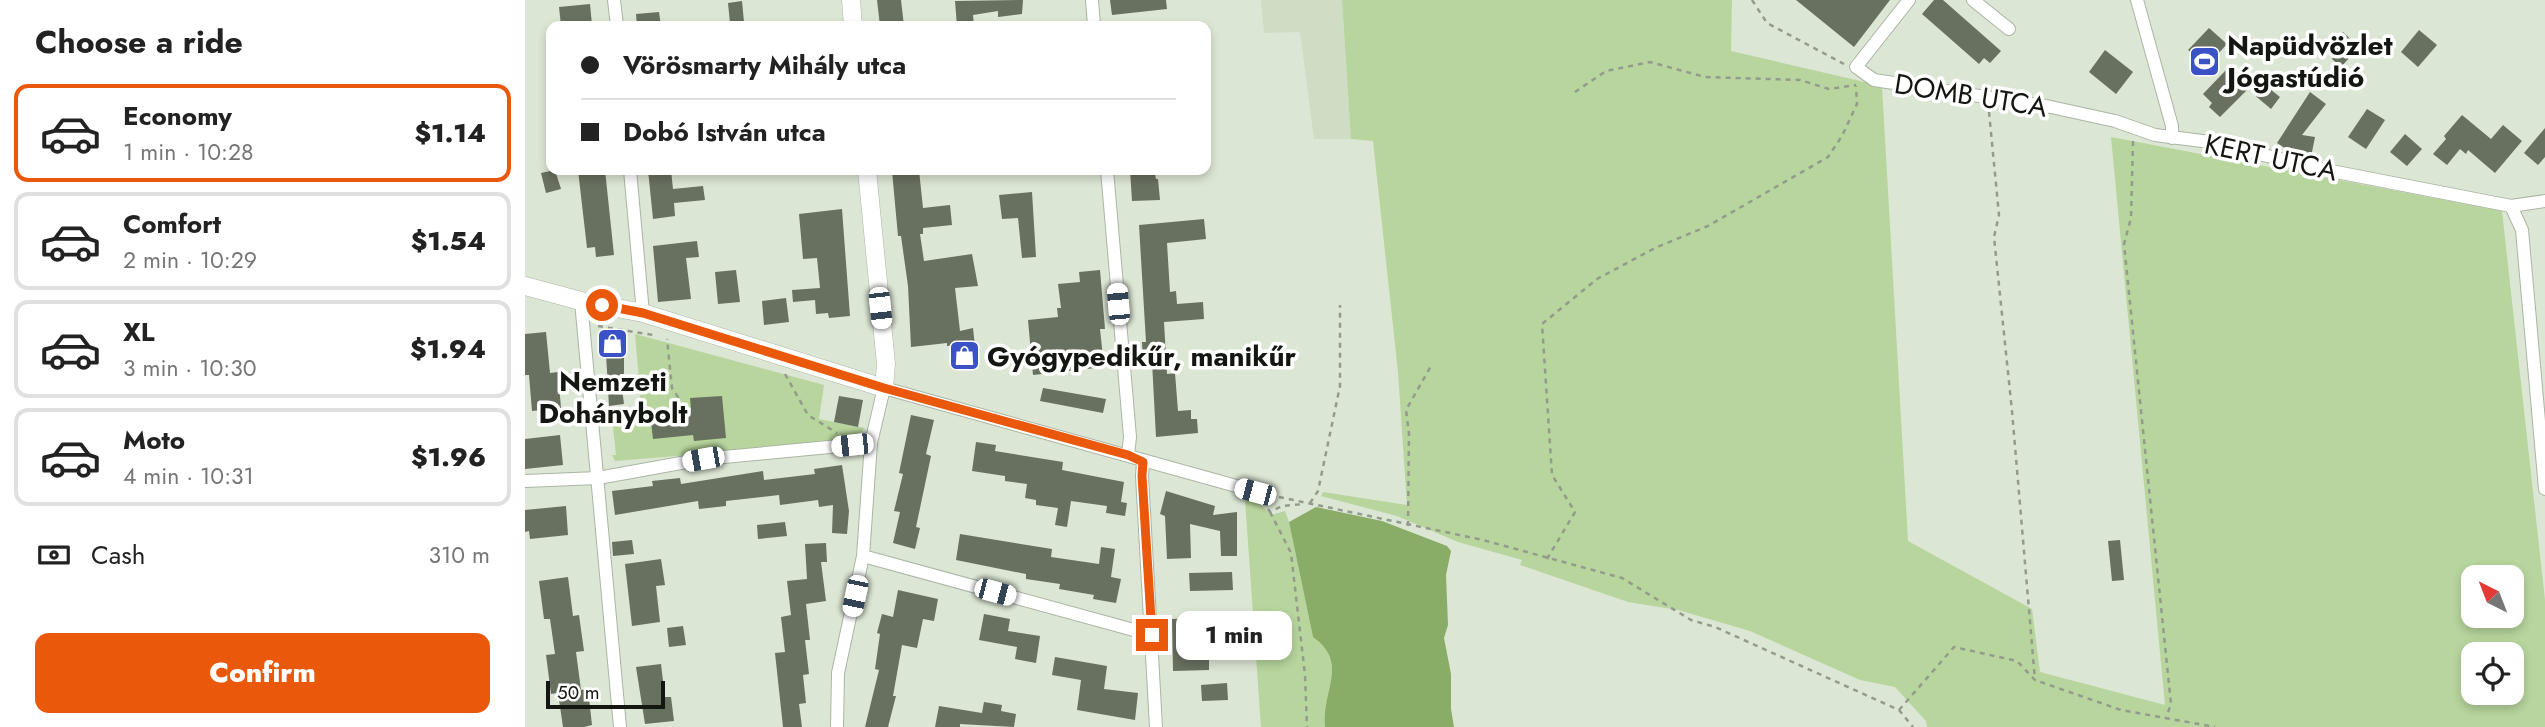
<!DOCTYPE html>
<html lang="en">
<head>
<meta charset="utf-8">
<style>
  body { margin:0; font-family:Jost,sans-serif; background:#f2f2f2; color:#222; height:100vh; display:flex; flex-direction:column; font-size:26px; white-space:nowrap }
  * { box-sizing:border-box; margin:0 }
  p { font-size:23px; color:#767676 }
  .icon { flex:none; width:38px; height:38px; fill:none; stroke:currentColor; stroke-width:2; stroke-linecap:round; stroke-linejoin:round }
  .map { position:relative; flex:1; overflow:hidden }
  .sheet { display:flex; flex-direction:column; background:#fff; width:525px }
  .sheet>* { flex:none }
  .hud { position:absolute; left:21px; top:21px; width:665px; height:154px; border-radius:14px; box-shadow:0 4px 10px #0003; display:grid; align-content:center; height:154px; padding:0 35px; background:#fff }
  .needle { width:46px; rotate:318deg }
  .tools { position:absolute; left:1936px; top:565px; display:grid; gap:14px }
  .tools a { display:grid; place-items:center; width:63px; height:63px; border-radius:14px; background:#fff; box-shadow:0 4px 10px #0003; font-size:35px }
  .scale { position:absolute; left:21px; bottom:18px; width:119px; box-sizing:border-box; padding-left:7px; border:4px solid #141711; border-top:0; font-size:19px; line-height:24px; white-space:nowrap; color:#141711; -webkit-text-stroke:5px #fff; paint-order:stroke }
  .end { position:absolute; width:32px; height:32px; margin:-16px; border:9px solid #ea580c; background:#fff; box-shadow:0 0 0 4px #fff }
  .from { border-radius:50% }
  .bubble { position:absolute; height:49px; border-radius:14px; background:#fff; box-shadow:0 4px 10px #0003; font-size:23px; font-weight:800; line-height:49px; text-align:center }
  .car { position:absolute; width:21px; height:42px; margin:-21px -10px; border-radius:9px; box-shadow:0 0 5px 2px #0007; background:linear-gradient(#fff 24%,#345 0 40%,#fff 0 76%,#345 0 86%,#fff 0) }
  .hud b { display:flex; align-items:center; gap:24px; height:66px; font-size:26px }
  .hud b+b { border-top:2px solid #e0e0e0 }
  .hud i { width:18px; height:18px; background:#222 }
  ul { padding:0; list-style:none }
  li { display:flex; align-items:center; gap:21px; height:98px; margin:0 14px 10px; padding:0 21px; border:4px solid #e0e0e0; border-radius:14px }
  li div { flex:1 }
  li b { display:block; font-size:26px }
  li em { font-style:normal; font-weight:800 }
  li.active { border-color:#ea580c }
  li>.icon { width:63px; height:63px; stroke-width:1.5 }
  h2 { padding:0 35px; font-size:32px; line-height:84px }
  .pay { display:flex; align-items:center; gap:18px; height:77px; padding:0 35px; font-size:26px }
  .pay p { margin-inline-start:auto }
  .action { display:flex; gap:14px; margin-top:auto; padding:14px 35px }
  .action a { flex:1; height:80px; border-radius:14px; background:#ea580c; color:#fff; font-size:28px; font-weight:800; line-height:80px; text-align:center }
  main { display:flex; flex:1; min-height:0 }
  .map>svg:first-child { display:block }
  .built { fill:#cfddc4 }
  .green { fill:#b8d59d; fill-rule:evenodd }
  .forest { fill:#89ac66 }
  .building { fill:#687060 }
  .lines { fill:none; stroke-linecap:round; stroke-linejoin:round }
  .street-casing { stroke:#abb5a4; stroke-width:14 }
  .secondary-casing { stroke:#abb5a4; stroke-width:19 }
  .path { stroke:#939b8d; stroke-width:2.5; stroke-dasharray:5 5; stroke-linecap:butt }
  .street { stroke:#fff; stroke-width:12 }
  .secondary { stroke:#fff; stroke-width:18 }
  .route { stroke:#ea580c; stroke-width:9 }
  .labels { text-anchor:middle; stroke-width:7; stroke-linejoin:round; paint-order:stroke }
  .poi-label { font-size:28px; font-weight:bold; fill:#141711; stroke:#fff; text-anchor:start }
  .street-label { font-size:28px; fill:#141711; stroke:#fff }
</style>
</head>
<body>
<main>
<section class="sheet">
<h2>Choose a ride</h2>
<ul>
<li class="active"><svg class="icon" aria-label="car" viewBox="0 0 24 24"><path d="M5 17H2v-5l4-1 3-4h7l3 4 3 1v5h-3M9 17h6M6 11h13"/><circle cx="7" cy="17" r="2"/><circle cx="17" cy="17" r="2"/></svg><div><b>Economy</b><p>1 min · 10:28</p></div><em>$1.14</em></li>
<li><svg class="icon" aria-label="car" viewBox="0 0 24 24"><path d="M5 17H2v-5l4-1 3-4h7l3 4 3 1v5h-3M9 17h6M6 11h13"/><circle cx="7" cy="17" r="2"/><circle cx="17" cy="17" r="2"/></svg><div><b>Comfort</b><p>2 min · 10:29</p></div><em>$1.54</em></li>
<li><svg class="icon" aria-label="car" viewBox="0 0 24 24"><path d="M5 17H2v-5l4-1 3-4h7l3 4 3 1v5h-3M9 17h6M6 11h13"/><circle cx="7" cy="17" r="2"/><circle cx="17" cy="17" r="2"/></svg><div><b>XL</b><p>3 min · 10:30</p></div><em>$1.94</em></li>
<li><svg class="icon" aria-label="car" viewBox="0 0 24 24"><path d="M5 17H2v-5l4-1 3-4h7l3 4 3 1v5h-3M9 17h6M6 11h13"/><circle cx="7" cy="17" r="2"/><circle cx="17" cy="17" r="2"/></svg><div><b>Moto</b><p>4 min · 10:31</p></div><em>$1.96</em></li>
</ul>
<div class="pay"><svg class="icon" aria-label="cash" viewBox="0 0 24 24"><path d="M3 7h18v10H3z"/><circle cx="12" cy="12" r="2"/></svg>Cash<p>310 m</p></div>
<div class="action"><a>Confirm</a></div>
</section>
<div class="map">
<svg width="2020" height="727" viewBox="0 0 2020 727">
  <rect width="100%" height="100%" fill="#dce6d4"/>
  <!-- built -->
  <path class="built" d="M736,0H817L826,139H789L775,32L739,33Z"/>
  <!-- green -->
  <g class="green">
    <path d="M817,0H1207L1206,51L1357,86L1383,541L1507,609L1515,672L1640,705L1586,137L1977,211L2020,600V727H1402L1401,721L1370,687L1335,680L1225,631L1153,610L1103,602L995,565L997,560L933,542L872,516L796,496L798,492L882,505L873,372L848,141L826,139ZM1948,578H1986V616H1948ZM1948,654H1986V693H1948Z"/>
    <path d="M110,334L299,385L294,419L339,428L337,432L298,444L90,461L87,455H91L87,418L117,414Z"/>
    <path d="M723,492L746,515L760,511L764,522L788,637C825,665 796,690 800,727H736L720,500Z"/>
  </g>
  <!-- forest -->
  <path class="forest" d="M791,507L857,521L922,546L926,551L921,575L923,625L919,638L926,674V709L929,727H800C796,690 825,664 788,637L764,522Z"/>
  <!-- building -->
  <g class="building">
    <path d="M352,0H376L379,26H355Z"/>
    <path d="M498,0L497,14L473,17V11L448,15L449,26H432L430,1Z"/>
    <path d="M585,0H641L642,9L587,15Z"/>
    <path d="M1271,0H1365L1329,47Z"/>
    <path d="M1409,0H1418L1476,51L1465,63L1459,58L1454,64L1397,14Z"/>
    <path d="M217,1L219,22L205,23L203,3Z"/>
    <path d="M65,4L67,25L36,26L34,7Z"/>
    <path d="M134,12L136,26H112L111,14Z"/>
    <path d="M1684,28L1702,44L1682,66L1663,50Z"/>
    <path d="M1894,30L1912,45L1893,67L1876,52Z"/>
    <path d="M1818,32L1834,47L1816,67L1807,59L1813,51L1806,46Z"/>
    <path d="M1580,50L1608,72L1591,94L1564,72Z"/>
    <path d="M1701,70L1722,90L1695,117L1684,107L1687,103L1678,94Z"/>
    <path d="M1736,82L1755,97L1746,109L1727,93Z"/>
    <path d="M1785,92L1801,104L1777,135L1790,137L1786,157L1767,153L1752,143Z"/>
    <path d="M1842,109L1860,120L1841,149L1823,137Z"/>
    <path d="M1937,115L1966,139L1978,125L1997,141L1970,173L1943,150L1941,154L1935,149L1922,165L1908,154L1921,139L1919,136Z"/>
    <path d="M2020,128V157L2013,165L1999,153Z"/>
    <path d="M1880,134L1897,149L1882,166L1865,152Z"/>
    <path d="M30,170L36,189L21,193L16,173Z"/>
    <path d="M53,170H80L89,255L71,257L70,247L62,248Z"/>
    <path d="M123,170H146L148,189L178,186L180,200L149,203L150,216L128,219Z"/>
    <path d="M394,170L398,208L425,205L427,225L398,228V234H395L399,261L447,254L453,286L430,288L435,331L448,328L452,365L433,361L435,345L422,346V343L386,347L383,286L376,236H373L367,171Z"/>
    <path d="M605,170H629L631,179H633L635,200L607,201Z"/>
    <path d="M507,192L511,257L497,258L493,218L477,219L474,195Z"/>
    <path d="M317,209L325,316L304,318L303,313L291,314L290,300L268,302L267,290L295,288L292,258L278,259L274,214Z"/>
    <path d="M679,219L681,239L642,243L645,292L651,291L652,304L678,302L679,319L639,322L642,374L650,373L653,411L666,410V419H672L673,433L631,437L627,362H618L617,342H621L614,225Z"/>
    <path d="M172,241L174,257L161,258L166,299L133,302L128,246Z"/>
    <path d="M211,270L215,302L193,304L190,272Z"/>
    <path d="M575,270L580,329H575L579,367L508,375L503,320L533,317L532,308H536L533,284L555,282L554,272Z"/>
    <path d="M261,298L264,322L239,325L237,301Z"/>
    <path d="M21,332L25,373L33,372L36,408L7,411L4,375H0V334Z"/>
    <path d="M80,337H93V353H99V374H95L99,404L84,406Z"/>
    <path d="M518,388L581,399L578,413L515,401Z"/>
    <path d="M197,396L201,438L169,441L168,435L128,439L125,413L166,409L165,398Z"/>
    <path d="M314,396L338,400L333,427L309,422Z"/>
    <path d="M386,415L409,420L401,454L406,456L391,527L395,528L390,549L368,543L375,512L369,511L378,474L374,473Z"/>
    <path d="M35,435L38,465L0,469V439Z"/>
    <path d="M451,442L471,445L470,451L538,462L537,470L599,482L596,502L602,503L600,516L581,513L582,506L546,501L542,527L530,525L533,508L511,505V500L500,498L502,484L480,481V476L447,471Z"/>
    <path d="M317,465L324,511L322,534L307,533L308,505L294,507L293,500L255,505L254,495L201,501V506L174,509L173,501L90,515L87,491L128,486L127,481L155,478L156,484L238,471L239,480L290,474L289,469Z"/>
    <path d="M641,491L690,506L688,515L712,512V556H696L695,531L665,524L666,558L642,559L640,516L635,514Z"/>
    <path d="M41,506L43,535L5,539L4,531L0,532V510Z"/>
    <path d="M260,522L262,536L233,539L232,525Z"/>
    <path d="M435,534L527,549L526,557L574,564L576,547L590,549L586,577L596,579L591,603L568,599L569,595L534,589L535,584L501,579V574L431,560Z"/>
    <path d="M107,540L109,554L88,556L87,542Z"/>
    <path d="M1595,540L1599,580L1587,581L1583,541Z"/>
    <path d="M301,543L302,562H296L301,601L281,604L285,640H280L284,674L278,675L281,703L274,704L277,727H258L250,653L260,652L256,617L266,615L262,581L282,579L280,544Z"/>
    <path d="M136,559L140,585L131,586L135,622L107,626L100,564Z"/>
    <path d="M707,572L708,590L665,591L664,573Z"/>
    <path d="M43,577L48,616L54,615L59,651L51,652L56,690L63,689L67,725L59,727H38L33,693L26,694L21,655L30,654L25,619H19L14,581Z"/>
    <path d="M373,590L413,599L409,621L398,619L392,648L377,645L368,696H371L363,727H340L354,670L350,669L355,634L352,633L357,614L368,617Z"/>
    <path d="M459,614L485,619L483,631L515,636L511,663L490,659L492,647L454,640Z"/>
    <path d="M671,618V648H684V670L648,671L647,619Z"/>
    <path d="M158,626L161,645L144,647L142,628Z"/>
    <path d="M530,657L582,666L579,689L613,693L610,720L552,710L556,680L527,675Z"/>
    <path d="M136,664L140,697H146L149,721L120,724L111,667Z"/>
    <path d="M702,683L703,700L677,701L676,685Z"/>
    <path d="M459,702L477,705L476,711L491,714L489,727L435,724V727H410L414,706L457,713Z"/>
  </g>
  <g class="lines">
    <defs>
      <g id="street">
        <path d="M89,0L92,26"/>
        <path d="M567,0L569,26"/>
        <path d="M1384,0L1331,67L1349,80L1526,107L1590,121L1630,135L1685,142L1796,169L1986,206L2020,201"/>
        <path d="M1448,0L1484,29"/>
        <path d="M1612,0L1647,126V138"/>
        <path d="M105,170L118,313"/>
        <path d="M582,170L605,437L603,455"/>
        <path d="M1986,206L1997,230L2020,489"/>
        <path d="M56,301L95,727"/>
        <path d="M618,462L617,476L631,727"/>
        <path d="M0,481L73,478L178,459L346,443"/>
        <path d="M338,556L627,635"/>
        <path d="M312,727L313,673L338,556L346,443L359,388L740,494"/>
      </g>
      <g id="secondary">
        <path d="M326,0L328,26"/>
        <path d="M0,286L56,301L118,313L359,388L361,364L342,170"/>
      </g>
    </defs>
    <!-- street casing -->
    <use href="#street" class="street-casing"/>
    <!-- secondary casing -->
    <use href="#secondary" class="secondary-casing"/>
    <!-- path -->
    <g class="path">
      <path d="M1227,0L1242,23L1319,64"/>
      <path d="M1050,92L1081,71L1125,62L1180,77L1275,80L1304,89L1331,85"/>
      <path d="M1464,112L1474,215L1469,237L1487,411L1510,680"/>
      <path d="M1608,141L1606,218L1599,244L1646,704L1641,718"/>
      <path d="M73,326L128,335"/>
      <path d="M260,374L283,415L312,433"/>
      <path d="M82,422L122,417V411L155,408L153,397L147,388L142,339"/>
      <path d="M754,497L958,540L1097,578L1166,620L1190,627L1374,710L1388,727"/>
      <path d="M785,503L793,491L815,386V305"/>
      <path d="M743,509L745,512L757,506L779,504"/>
      <path d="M745,512L766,553L780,675L782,727"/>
      <path d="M883,526L884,434L881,410L906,366"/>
      <path d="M1022,559L1050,512L1027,475L1017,324L1072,279L1130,248L1183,226L1303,157L1317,136L1332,104L1331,86"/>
      <path d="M1374,710L1429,647L1492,661L1510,680L1596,710L1690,727"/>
    </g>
    <!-- street -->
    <use href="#street" class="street"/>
    <!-- secondary -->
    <use href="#secondary" class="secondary"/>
  </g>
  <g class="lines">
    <!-- route -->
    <path class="route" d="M77,305L118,313L359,388L603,455L618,462L617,476L627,635"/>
  </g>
  <!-- icons -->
  <defs>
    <symbol id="stadium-square" viewBox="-11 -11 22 22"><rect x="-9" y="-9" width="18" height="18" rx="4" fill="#3a52c5" stroke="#fff"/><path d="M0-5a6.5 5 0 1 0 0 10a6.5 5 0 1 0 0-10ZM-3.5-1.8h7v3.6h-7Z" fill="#fff"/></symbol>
    <symbol id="shop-square" viewBox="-11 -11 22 22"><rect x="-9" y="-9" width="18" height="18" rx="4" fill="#3a52c5" stroke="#fff"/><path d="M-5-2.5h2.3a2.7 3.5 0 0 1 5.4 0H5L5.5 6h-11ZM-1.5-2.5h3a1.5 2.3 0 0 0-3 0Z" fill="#fff"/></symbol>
  </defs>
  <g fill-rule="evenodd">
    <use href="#stadium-square" x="1662" y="44" width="35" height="35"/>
    <use href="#shop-square" x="70" y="326" width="35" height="35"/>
    <use href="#shop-square" x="422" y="338" width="35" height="35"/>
  </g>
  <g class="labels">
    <!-- poi labels -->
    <g class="poi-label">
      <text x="1702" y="55">Napüdvözlet<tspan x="1702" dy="32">Jógastúdió</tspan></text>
      <text x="462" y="366">Gyógypedikűr, manikűr</text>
      <text x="88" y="391" text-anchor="middle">Nemzeti<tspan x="88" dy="32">Dohánybolt</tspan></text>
    </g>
    <!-- street labels -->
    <g class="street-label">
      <text transform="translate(1446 95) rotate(9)" y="10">DOMB UTCA</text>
      <text transform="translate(1746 157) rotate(12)" y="10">KERT UTCA</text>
    </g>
  </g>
</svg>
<div class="tools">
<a><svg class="needle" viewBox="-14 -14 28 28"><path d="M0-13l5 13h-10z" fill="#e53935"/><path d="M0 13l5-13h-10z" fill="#767676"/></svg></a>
<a><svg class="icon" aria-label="locate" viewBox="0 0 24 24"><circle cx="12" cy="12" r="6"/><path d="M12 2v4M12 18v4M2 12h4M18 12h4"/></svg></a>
</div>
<div class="scale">50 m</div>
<i class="end from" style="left:77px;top:305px"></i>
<i class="end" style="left:627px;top:635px"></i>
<div class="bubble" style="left:651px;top:611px;width:116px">1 min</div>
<i class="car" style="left:593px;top:304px;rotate:355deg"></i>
<i class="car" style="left:355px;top:308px;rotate:174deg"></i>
<i class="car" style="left:327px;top:445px;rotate:264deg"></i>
<i class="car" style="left:178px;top:459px;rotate:260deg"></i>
<i class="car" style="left:730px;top:492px;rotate:285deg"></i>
<i class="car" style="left:470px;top:592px;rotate:105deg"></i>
<i class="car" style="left:330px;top:596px;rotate:192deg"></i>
<div class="hud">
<b><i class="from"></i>Vörösmarty Mihály utca</b>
<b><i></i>Dobó István utca</b>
</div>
</div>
</main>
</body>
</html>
